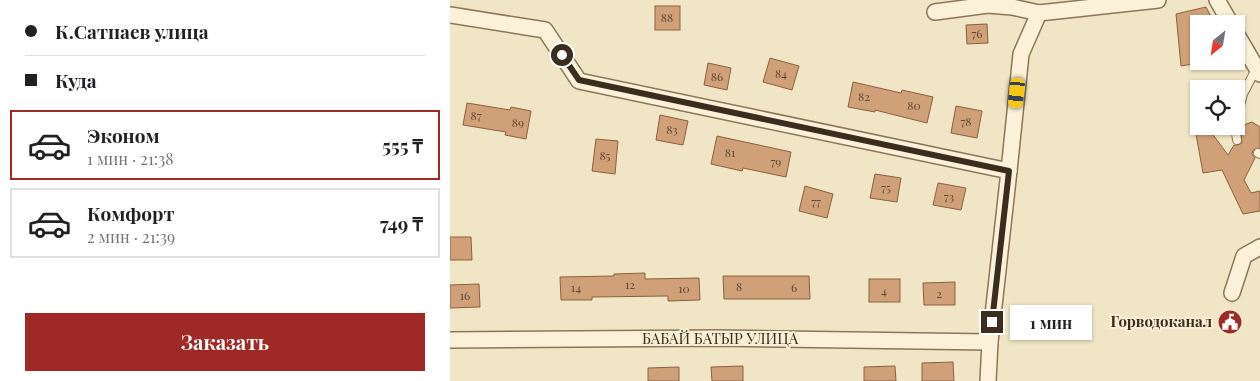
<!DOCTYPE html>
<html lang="ru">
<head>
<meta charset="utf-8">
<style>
  body { margin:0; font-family:"Playfair Display",serif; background:#f2f2f2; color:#202124; height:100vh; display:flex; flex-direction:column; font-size:19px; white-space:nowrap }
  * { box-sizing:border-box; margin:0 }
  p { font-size:16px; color:#757577 }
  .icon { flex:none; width:28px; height:28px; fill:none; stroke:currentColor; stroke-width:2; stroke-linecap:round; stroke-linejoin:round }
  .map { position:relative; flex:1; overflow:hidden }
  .sheet { display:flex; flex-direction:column; background:#fff; width:450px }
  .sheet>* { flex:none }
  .guide { display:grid; align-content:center; height:110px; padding:0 25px; background:#fff }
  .needle { width:32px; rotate:210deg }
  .fabs { position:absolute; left:740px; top:15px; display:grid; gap:10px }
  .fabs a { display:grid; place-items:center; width:55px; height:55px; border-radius:0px; background:#fff; box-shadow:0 1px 4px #0004; font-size:25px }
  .end { position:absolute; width:22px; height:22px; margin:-11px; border:6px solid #3b2d1e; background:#fff; box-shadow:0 0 0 2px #fff }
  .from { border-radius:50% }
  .bubble { position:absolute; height:35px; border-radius:0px; background:#fff; box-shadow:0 1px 4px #0004; font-size:16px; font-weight:700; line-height:35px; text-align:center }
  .car { position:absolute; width:15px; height:30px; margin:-15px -8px; border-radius:6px; box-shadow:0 0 4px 1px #0007; background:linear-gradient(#f5c518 24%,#345 0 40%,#f5c518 0 76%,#345 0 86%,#f5c518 0) }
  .guide b { display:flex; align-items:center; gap:18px; height:48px; font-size:19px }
  .guide b+b { border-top:1px solid #e0e0e0 }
  .guide i { width:12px; height:12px; background:#202124 }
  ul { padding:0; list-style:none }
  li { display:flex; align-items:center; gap:15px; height:70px; margin:0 10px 8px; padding:0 15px; border:2px solid #e0e0e0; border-radius:0px }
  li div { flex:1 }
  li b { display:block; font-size:19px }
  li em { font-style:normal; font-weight:700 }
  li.active { border-color:#9e2926 }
  li>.icon { width:45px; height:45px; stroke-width:1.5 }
  .action { display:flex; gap:10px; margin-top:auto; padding:10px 25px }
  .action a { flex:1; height:58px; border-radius:0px; background:#9e2926; color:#fff; font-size:20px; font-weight:700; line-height:58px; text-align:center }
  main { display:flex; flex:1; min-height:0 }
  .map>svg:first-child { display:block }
  .building { fill:#d0a078; stroke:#8c603e }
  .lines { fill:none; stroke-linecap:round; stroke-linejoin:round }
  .lane-casing { stroke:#8c7659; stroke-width:10 }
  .street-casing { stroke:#8c7659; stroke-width:18 }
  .lane { stroke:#faf1d8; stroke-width:8 }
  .street { stroke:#faf1d8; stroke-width:15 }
  .route { stroke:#3b2d1e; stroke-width:6 }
  .labels { text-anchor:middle; stroke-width:4; stroke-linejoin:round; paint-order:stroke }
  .number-label { font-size:12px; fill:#604a34 }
  .poi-label { font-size:15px; font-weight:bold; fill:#3b2d1e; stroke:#f7eed4; text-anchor:end }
  .street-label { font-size:15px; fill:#3b2d1e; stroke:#f7eed4 }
</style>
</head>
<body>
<main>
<section class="sheet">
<div class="guide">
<b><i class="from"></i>К.Сатпаев улица</b>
<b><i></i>Куда</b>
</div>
<ul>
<li class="active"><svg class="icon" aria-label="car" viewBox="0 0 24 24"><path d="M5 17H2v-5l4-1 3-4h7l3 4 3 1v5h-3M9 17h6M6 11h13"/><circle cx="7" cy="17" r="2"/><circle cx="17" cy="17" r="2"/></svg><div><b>Эконом</b><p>1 мин · 21:38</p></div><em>555 ₸</em></li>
<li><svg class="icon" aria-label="car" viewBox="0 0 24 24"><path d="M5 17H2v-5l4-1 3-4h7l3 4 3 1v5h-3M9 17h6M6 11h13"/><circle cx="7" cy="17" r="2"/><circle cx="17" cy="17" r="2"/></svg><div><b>Комфорт</b><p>2 мин · 21:39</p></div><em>749 ₸</em></li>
</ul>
<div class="action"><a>Заказать</a></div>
</section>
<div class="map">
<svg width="810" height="381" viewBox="0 0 810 381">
  <rect width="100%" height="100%" fill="#f0e5c4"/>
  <!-- building -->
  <g class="building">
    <rect x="205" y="6" width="25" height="24"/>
    <path d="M756,7L765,24H749V63L731,66L726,14Z"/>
    <path d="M537,24L538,43L517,44L516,25Z"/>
    <path d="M320,58L349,66L342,90L313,82Z"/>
    <path d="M258,63L281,68L277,90L254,85Z"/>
    <path d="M403,82L451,93L452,90L483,97L477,123L425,110V112L398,107Z"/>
    <path d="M17,103L60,110L61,107L81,111L76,139L55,135L56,132L13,125Z"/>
    <path d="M506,106L532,111L527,138L501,133Z"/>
    <path d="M210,115L238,121L233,145L206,140Z"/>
    <path d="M802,122L810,127V148L803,150L802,154L805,158L794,180L801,193L810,191V211L793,214L772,170L753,173L746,134L761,132L778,155L784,145H788L792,143L791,131L796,124Z"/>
    <path d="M267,136L341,152L336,177L293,168L292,171L261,164Z"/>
    <path d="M146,139L168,141L165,174L142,171Z"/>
    <path d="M425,174L451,178L447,202L420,198Z"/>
    <path d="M488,183L516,188L511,210L483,205Z"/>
    <path d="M355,186L383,194L377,218L349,211Z"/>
    <path d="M0,237H21L22,260H0Z"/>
    <path d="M195,273V279L249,278L250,300L218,301V296L142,297V300H111L110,277L164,276V274Z"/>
    <path d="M273,276H359L360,299H274Z"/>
    <rect x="419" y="279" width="31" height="23"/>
    <path d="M505,282V305H474L473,283Z"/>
    <path d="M29,284L30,307L0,308V285Z"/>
    <path d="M503,362L504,381H472V363Z"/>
    <path d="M293,366V381H262L261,367Z"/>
    <path d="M445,366L446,381H414V367Z"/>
    <path d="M229,367V381H198V368Z"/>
  </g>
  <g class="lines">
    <defs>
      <g id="lane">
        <path d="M786,121L793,94L806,69"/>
        <path d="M785,126L787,140"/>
        <path d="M808,153L810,154"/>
      </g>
      <g id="street">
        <path d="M767,0L781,24"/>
        <path d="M485,12L538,5L562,7L589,13"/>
        <path d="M0,15L95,30L129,81L559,171L571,54L589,13L708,0"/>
        <path d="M786,33L810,74"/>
        <path d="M782,293L794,256L810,247"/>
        <path d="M0,340L267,338L540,342"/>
        <path d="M538,381L540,342L559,171"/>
      </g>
    </defs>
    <!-- lane casing -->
    <use href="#lane" class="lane-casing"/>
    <!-- street casing -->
    <use href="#street" class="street-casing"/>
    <!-- lane -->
    <use href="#lane" class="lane"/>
    <!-- street -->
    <use href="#street" class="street"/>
  </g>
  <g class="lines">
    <!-- route -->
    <path class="route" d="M112,55L129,80L559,171L542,322"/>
  </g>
  <!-- icons -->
  <defs>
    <symbol id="civic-disc" viewBox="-11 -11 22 22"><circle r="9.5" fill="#9e2926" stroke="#f7eed4"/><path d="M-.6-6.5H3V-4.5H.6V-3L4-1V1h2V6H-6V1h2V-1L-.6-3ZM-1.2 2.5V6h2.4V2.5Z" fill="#fff"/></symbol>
  </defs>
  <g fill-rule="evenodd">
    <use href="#civic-disc" x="766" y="308" width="28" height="28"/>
  </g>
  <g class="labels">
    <!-- number labels -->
    <g class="number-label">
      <text x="217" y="22">88</text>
      <text x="527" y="38">76</text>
      <text x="331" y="78">84</text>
      <text x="267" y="81">86</text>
      <text x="414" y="101">82</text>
      <text x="464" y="110">80</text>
      <text x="26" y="120">87</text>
      <text x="516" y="126">78</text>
      <text x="68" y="127">89</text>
      <text x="222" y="134">83</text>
      <text x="280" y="157">81</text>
      <text x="155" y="160">85</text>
      <text x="326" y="166">79</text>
      <text x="436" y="192">75</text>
      <text x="499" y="201">73</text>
      <text x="366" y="206">77</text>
      <text x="180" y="289">12</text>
      <text x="289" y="291">8</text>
      <text x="126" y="292">14</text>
      <text x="344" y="292">6</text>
      <text x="234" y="293">10</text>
      <text x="434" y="295">4</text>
      <text x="489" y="298">2</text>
      <text x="15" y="300">16</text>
    </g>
    <!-- poi labels -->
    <g class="poi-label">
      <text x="762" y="327">Горводоканал</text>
    </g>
    <!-- street labels -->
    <g class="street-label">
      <text x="270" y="344">БАБАЙ БАТЫР УЛИЦА</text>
    </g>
  </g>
</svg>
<div class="fabs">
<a><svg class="needle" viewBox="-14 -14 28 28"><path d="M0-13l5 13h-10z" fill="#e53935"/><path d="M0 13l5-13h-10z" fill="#757577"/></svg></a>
<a><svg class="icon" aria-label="locate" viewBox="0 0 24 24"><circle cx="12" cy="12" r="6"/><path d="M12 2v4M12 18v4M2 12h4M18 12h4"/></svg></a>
</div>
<i class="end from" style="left:112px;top:55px"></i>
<i class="end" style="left:542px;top:322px"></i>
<div class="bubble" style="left:560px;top:305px;width:82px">1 мин</div>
<i class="car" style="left:567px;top:93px;rotate:186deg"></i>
</div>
</main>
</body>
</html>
